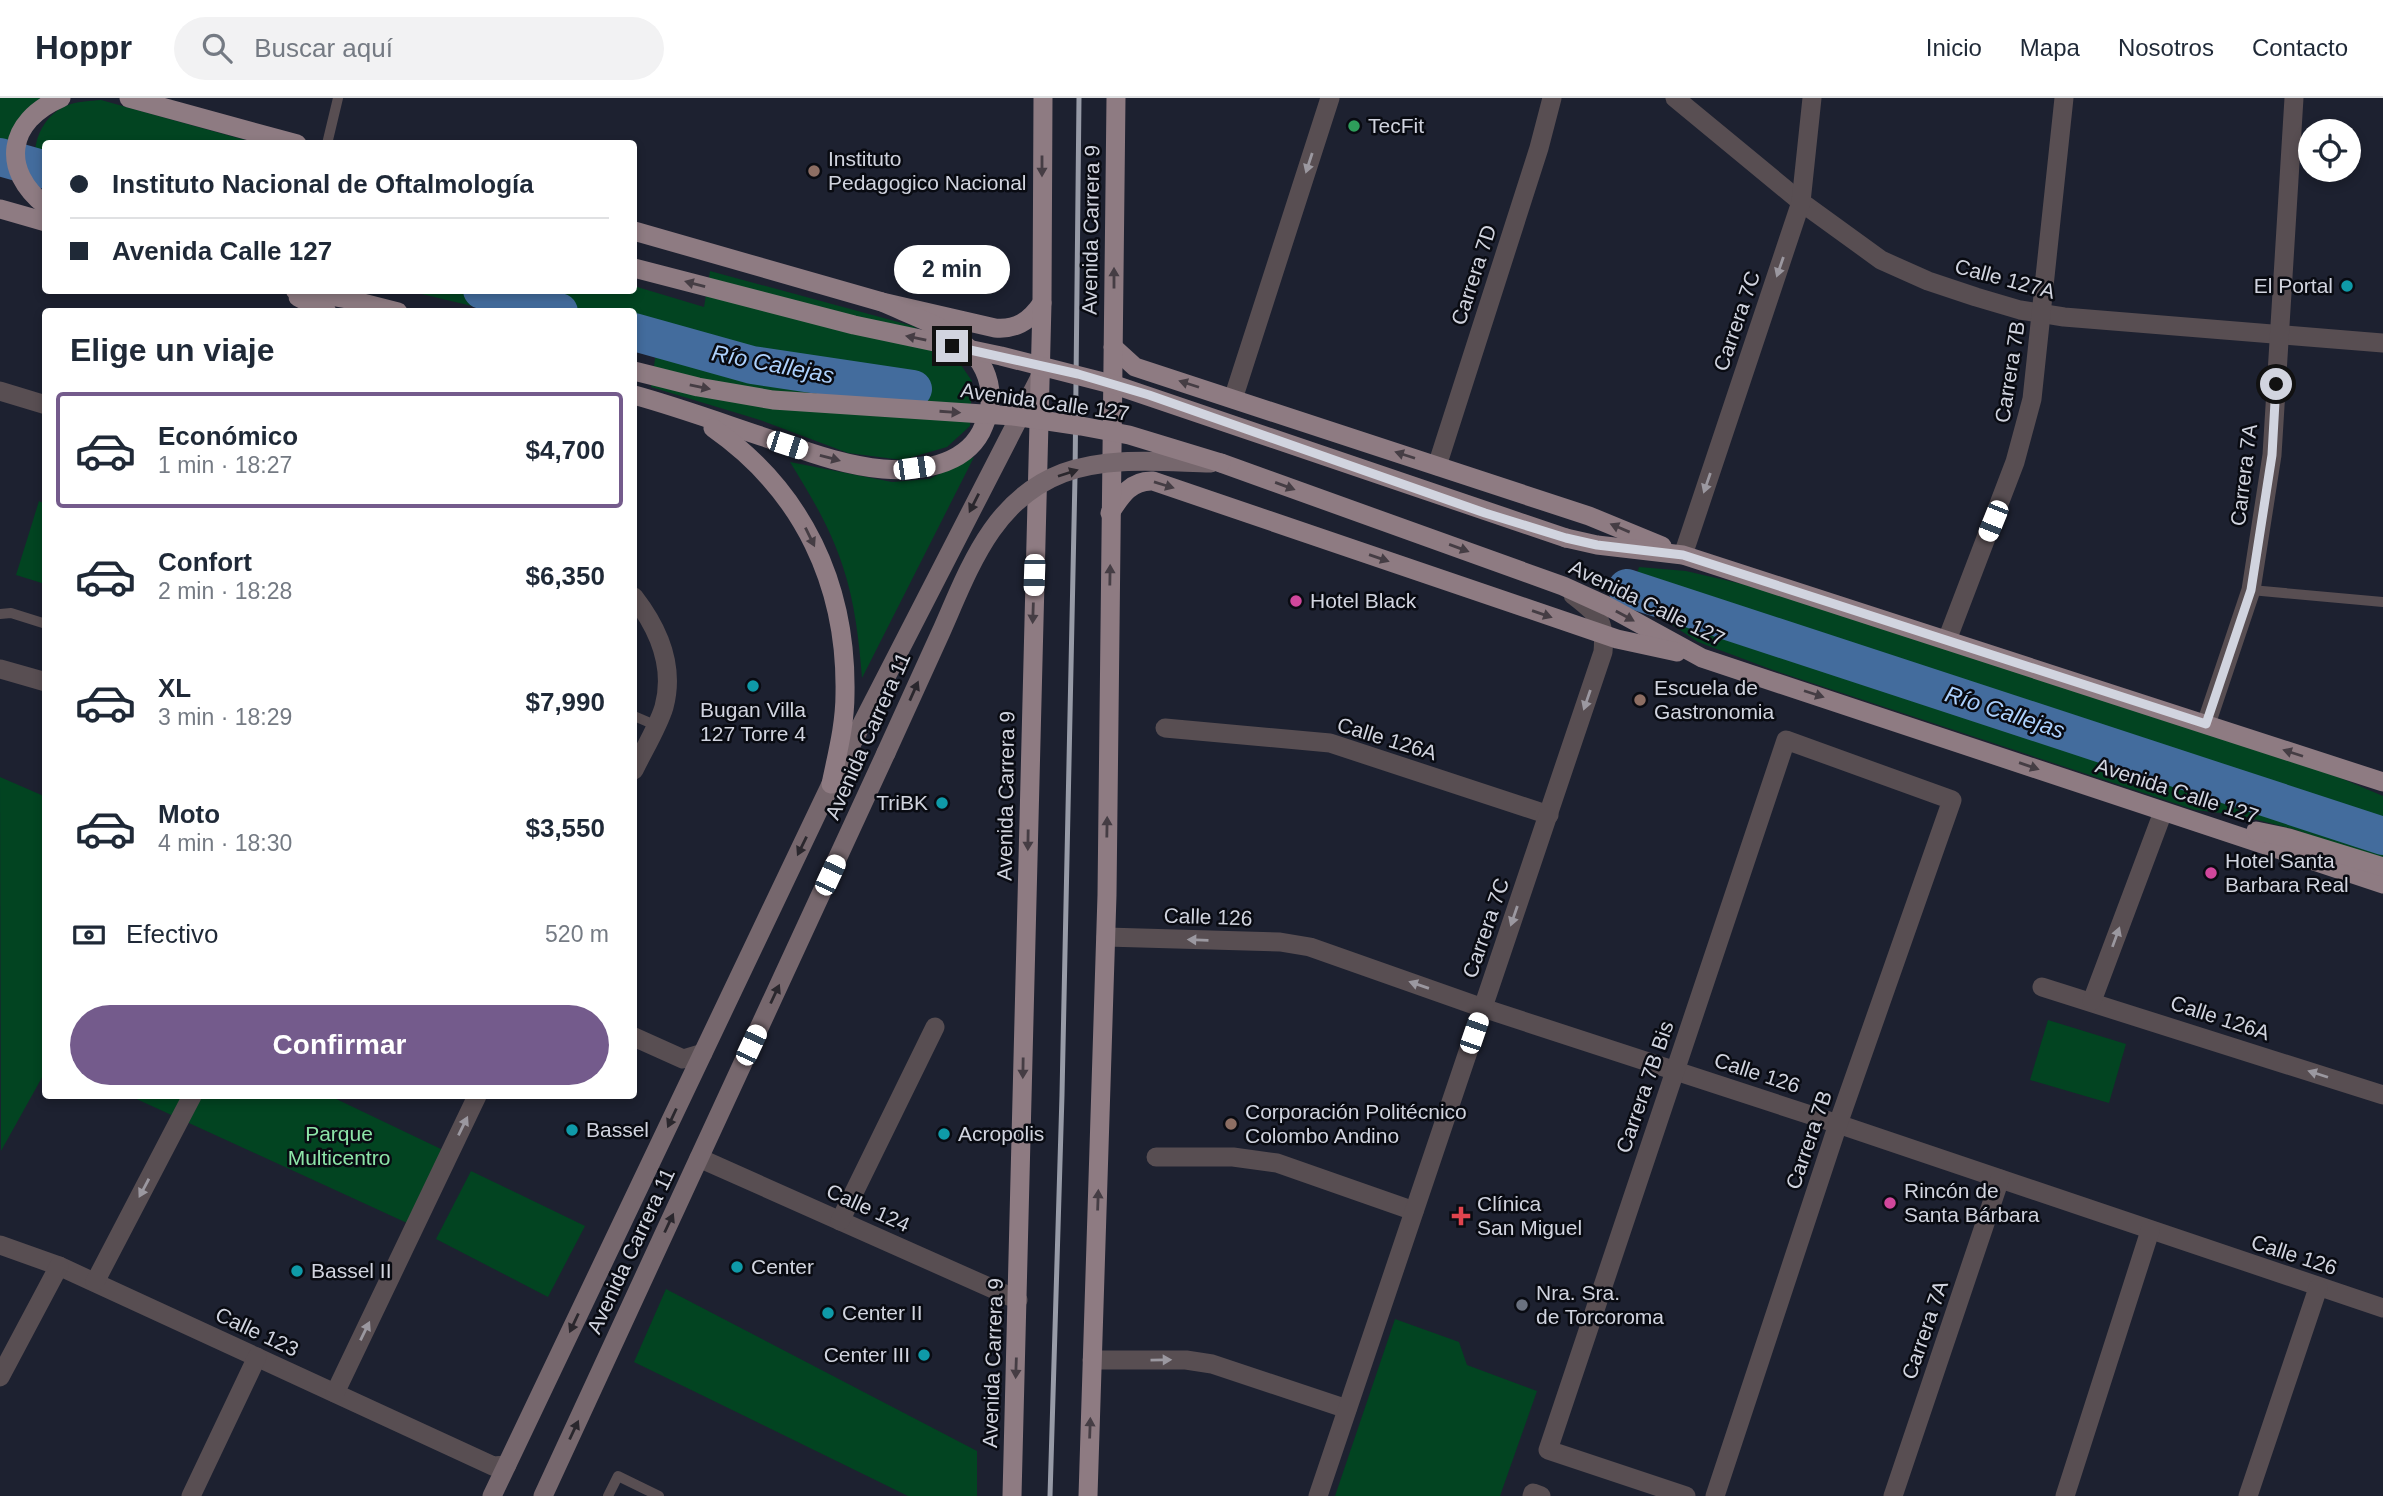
<!DOCTYPE html>
<html lang="es">
<head>
<meta charset="utf-8">
<style>
  body { margin:0; font-family:Helvetica,sans-serif; background:#f2f2f3; color:#1f2937; height:100vh; display:flex; flex-direction:column; font-size:26px; white-space:nowrap }
  * { box-sizing:border-box; margin:0 }
  p { font-size:23px; color:#747a83 }
  .icon { flex:none; width:38px; height:38px; fill:none; stroke:currentColor; stroke-width:2; stroke-linecap:round; stroke-linejoin:round }
  .map { position:relative; flex:1; overflow:hidden }
  .panel { position:absolute; left:42px; top:210px; width:595px; height:791px; display:flex; flex-direction:column; background:#fff; border-radius:7px; box-shadow:0 4px 10px #0003 }
  .panel>* { flex:none }
  .hud { position:absolute; left:42px; top:42px; width:595px; height:154px; border-radius:7px; box-shadow:0 4px 10px #0003; display:grid; align-content:center; height:154px; padding:0 28px; background:#fff }
  .fabs { position:absolute; left:2298px; top:21px; display:grid; gap:14px }
  .fabs a { display:grid; place-items:center; width:63px; height:63px; border-radius:50%; background:#fff; box-shadow:0 4px 10px #0003; font-size:35px }
  .end { position:absolute; width:32px; height:32px; margin:-16px; border:9px solid #d1d4df; background:#111; box-shadow:0 0 0 4px #111 }
  .from { border-radius:50% }
  .bubble { position:absolute; height:49px; border-radius:24px; background:#fff; box-shadow:0 4px 10px #0003; font-size:23px; font-weight:600; line-height:49px; text-align:center }
  .car { position:absolute; width:21px; height:42px; margin:-21px -10px; border-radius:9px; box-shadow:0 0 5px 2px #0007; background:linear-gradient(#fff 24%,#345 0 40%,#fff 0 76%,#345 0 86%,#fff 0) }
  .hud b { display:flex; align-items:center; gap:24px; height:66px; font-size:26px }
  .hud b+b { border-top:2px solid #e0e1e3 }
  .hud i { width:18px; height:18px; background:#1f2937 }
  ul { padding:0; list-style:none }
  li { display:flex; align-items:center; gap:21px; height:116px; margin:0 14px 10px; padding:0 14px; border:4px solid transparent; border-radius:7px }
  li div { flex:1 }
  li b { display:block; font-size:26px }
  li em { font-style:normal; font-weight:600 }
  li.active { border-color:#745b8c }
  li>.icon { width:63px; height:63px; stroke-width:1.5 }
  h2 { padding:0 28px; font-size:32px; line-height:84px }
  .pay { display:flex; align-items:center; gap:18px; height:77px; padding:0 28px; font-size:26px }
  .pay p { margin-inline-start:auto }
  .action { display:flex; gap:14px; margin-top:auto; padding:14px 28px }
  .action a { flex:1; height:80px; border-radius:42px; background:#745b8c; color:#fff; font-size:28px; font-weight:600; line-height:80px; text-align:center }
  header { display:flex; align-items:center; gap:42px; box-sizing:border-box; height:98px; padding:0 35px; background:#fff; border-bottom:2px solid #e0e1e3 }
  header strong { font-size:33px }
  nav { display:flex; gap:38px; margin-inline-start:auto; font-size:24px }
  .search { width:490px; height:63px; background:#f2f2f3; display:flex; align-items:center; gap:18px; box-sizing:border-box; padding:0 24px; border-radius:38px; color:#747a83; font-size:26px }
  .map>svg:first-child { display:block }
  .green { fill:#024421 }
  .lines { fill:none; stroke-linecap:round; stroke-linejoin:round }
  .river { stroke:#436c9d; stroke-width:38 }
  .service { stroke:#584e52; stroke-width:10 }
  .minor { stroke:#584e52; stroke-width:19 }
  .secondary { stroke:#76676d; stroke-width:19 }
  .primary { stroke:#8e7b82; stroke-width:19 }
  .rail { stroke:#979ba7; stroke-width:5 }
  .secondary-bridge { stroke:#76676d; stroke-width:19 }
  .primary-bridge { stroke:#8e7b82; stroke-width:19 }
  .oneway { fill:#9b98a0 }
  .oneway2 { fill:#453d44 }
  .oneway3 { fill:#2a272d }
  .route { stroke:#d1d4df; stroke-width:9 }
  .leisure-dot { fill:#2e9e5b; stroke:#090b12; stroke-width:2.5 }
  .education-dot { fill:#8d6e63; stroke:#090b12; stroke-width:2.5 }
  .culture-dot { fill:#0f9aa8; stroke:#090b12; stroke-width:2.5 }
  .hotel-dot { fill:#d1479c; stroke:#090b12; stroke-width:2.5 }
  .health-dot { fill:#e0444e; stroke:#090b12; stroke-width:2.5 }
  .worship-dot { fill:#6b7280; stroke:#090b12; stroke-width:2.5 }
  .labels { text-anchor:middle; stroke-width:5; stroke-linejoin:round; paint-order:stroke }
  .poi-label { font-size:21px; fill:#d1d4df; stroke:#090b12; text-anchor:start }
  .street-label { font-size:21px; fill:#d1d4df; stroke:#090b12 }
  .park-label { font-size:21px; fill:#8de5a8; stroke:#090b12 }
  .water-label { font-size:23px; font-style:italic; fill:#add1fd; stroke:#090b12 }
</style>
</head>
<body>
<header>
<strong>Hoppr</strong>
<div class="search"><svg class="icon" aria-label="search" viewBox="0 0 24 24"><circle cx="10" cy="10" r="6"/><path d="M15 15l6 6"/></svg>Buscar aquí</div>
<nav><a>Inicio</a><a>Mapa</a><a>Nosotros</a><a>Contacto</a></nav>
</header>
<div class="map">
<svg width="2383" height="1398" viewBox="0 0 2383 1398">
  <rect width="100%" height="100%" fill="#1d2130"/>
  <!-- green -->
  <g class="green">
    <path d="M0,0H41C21,14 12,29 5,51L0,50Z"/>
    <path d="M101,2L245,42L255,45L46,46L45,85C24,60 38,18 68,7C78,3 91,3 101,2Z"/>
    <path d="M710,173L913,228L952,254L972,283L970,328L947,349L902,362L848,355L760,322L651,289L656,254L634,248V214L493,213L409,193L634,192V188L704,209Z"/>
    <path d="M974,359L862,580C859,543 855,505 843,469C831,431 811,398 790,364L892,384L929,381Z"/>
    <path d="M39,403L45,406V486L16,477Z"/>
    <path d="M1639,469L1686,473L1768,492L2331,676L2383,698V762L2293,731L2238,717L2195,712L1773,572L1698,544L1630,499Z"/>
    <path d="M0,679L46,699L45,974L1,1053Z"/>
    <path d="M2048,922L2126,946L2109,1005L2030,982Z"/>
    <path d="M130,998H330L443,1052L407,1125Z"/>
    <path d="M471,1073L585,1128L548,1199L436,1141Z"/>
    <path d="M666,1191L977,1353V1398H908L634,1264Z"/>
    <path d="M1395,1221L1459,1244L1467,1267L1537,1293L1500,1398H1335Z"/>
  </g>
  <g class="lines">
    <!-- river -->
    <g class="river">
      <path d="M0,59L46,72"/>
      <path d="M482,192L559,214"/>
      <path d="M634,234L752,267L913,291"/>
      <path d="M1627,490L2383,738"/>
    </g>
    <!-- service -->
    <g class="service">
      <path d="M327,46L338,0"/>
      <path d="M2251,492L2383,504"/>
      <path d="M0,516L11,515L46,526"/>
      <path d="M634,618L655,627"/>
      <path d="M608,1398L618,1378L659,1398"/>
    </g>
    <!-- minor -->
    <g class="minor">
      <path d="M1675,0L1801,104L1881,162L1928,183L1976,199L2020,212L2064,219L2383,245"/>
      <path d="M0,293L46,307"/>
      <path d="M1233,301L1330,0"/>
      <path d="M1437,368L1539,50L1552,0"/>
      <path d="M1683,457L1801,104L1812,0"/>
      <path d="M634,499C658,530 675,568 664,609C658,629 643,653 634,672"/>
      <path d="M1947,542L2015,364L2032,301L2064,0"/>
      <path d="M0,571L46,584"/>
      <path d="M2206,626L2251,492L2272,357L2294,0"/>
      <path d="M1165,630L1330,645L1549,717"/>
      <path d="M1106,839L1280,844L1310,849L1483,910L1838,1026L2383,1210"/>
      <path d="M2042,889L2383,997"/>
      <path d="M2092,903L2163,714"/>
      <path d="M634,939L683,961L703,955"/>
      <path d="M1156,1059H1233L1277,1065L1414,1113"/>
      <path d="M699,1060L1018,1202"/>
      <path d="M840,1123L935,929"/>
      <path d="M0,1147L59,1168L493,1368L507,1367"/>
      <path d="M95,1184L192,998"/>
      <path d="M1092,1262H1186L1212,1266L1347,1311"/>
      <path d="M0,1279L59,1168"/>
      <path d="M335,1295L477,998"/>
      <path d="M191,1398L257,1259"/>
      <path d="M1318,1398L1603,554C1606,521 1597,516 1573,497"/>
      <path d="M1532,1398L1533,1395L1541,1398"/>
      <path d="M1686,1398L1548,1352L1786,642L1952,702L1838,1026L1715,1398"/>
      <path d="M1893,1398L2000,1081"/>
      <path d="M2065,1398L2150,1133"/>
      <path d="M2248,1398L2318,1190"/>
    </g>
    <!-- secondary -->
    <g class="secondary">
      <path d="M492,1398L831,686L1040,279"/>
      <path d="M543,1398L886,655"/>
    </g>
    <!-- primary -->
    <g class="primary">
      <path d="M129,0L297,46"/>
      <path d="M46,108C0,72 7,23 61,0"/>
      <path d="M0,111L46,124"/>
      <path d="M634,133L882,204L995,230C1016,232 1030,223 1042,205"/>
      <path d="M295,192L347,201L398,214"/>
      <path d="M298,199L327,214"/>
      <path d="M1113,249L1135,269L1589,418L1662,448"/>
      <path d="M634,297C685,311 735,330 785,346C816,357 849,368 883,371C918,374 963,368 981,334C987,321 992,308 990,293C984,239 923,223 882,204"/>
      <path d="M713,330C803,393 847,487 845,596C845,627 837,657 831,686"/>
      <path d="M1221,365L1563,488L1607,508L1702,560L2383,786"/>
      <path d="M1110,415C1121,398 1131,382 1153,383L1617,541L1677,554"/>
      <path d="M1566,440L1597,447L1683,457L2383,684"/>
      <path d="M2256,733L2289,740L2383,769"/>
      <path d="M1012,1398L1042,205L1043,0"/>
      <path d="M1088,1398L1107,797L1116,0"/>
    </g>
    <!-- rail -->
    <path class="rail" d="M1050,1398L1062,997L1075,379L1079,0"/>
    <!-- secondary-bridge -->
    <path class="secondary-bridge" d="M886,655C904,615 923,574 941,534C969,471 992,402 1063,375C1109,358 1163,364 1211,365"/>
    <!-- primary-bridge -->
    <g class="primary-bridge">
      <path d="M634,170L854,227L1001,258L1115,287L1566,440"/>
      <path d="M634,273L698,289L773,302L1013,318L1081,328L1129,337L1221,365"/>
    </g>
  </g>
  <!-- one-way arrows -->
  <defs><path id="oneway-solid" d="M-6-.8H1V-3.2L6.5 0L1 3.2V.8H-6Z" transform="scale(1.75)"/></defs>
  <g class="oneway">
    <use href="#oneway-solid" transform="translate(1309 65) rotate(108)"/>
    <use href="#oneway-solid" transform="translate(1780 169) rotate(109)"/>
    <use href="#oneway-solid" transform="translate(1707 385) rotate(109)"/>
    <use href="#oneway-solid" transform="translate(1587 602) rotate(109)"/>
    <use href="#oneway-solid" transform="translate(1514 818) rotate(109)"/>
    <use href="#oneway-solid" transform="translate(2116 839) rotate(-70)"/>
    <use href="#oneway-solid" transform="translate(1198 842) rotate(-178)"/>
    <use href="#oneway-solid" transform="translate(1419 887) rotate(-161)"/>
    <use href="#oneway-solid" transform="translate(2318 976) rotate(-162)"/>
    <use href="#oneway-solid" transform="translate(463 1028) rotate(-64)"/>
    <use href="#oneway-solid" transform="translate(144 1090) rotate(118)"/>
    <use href="#oneway-solid" transform="translate(365 1233) rotate(-64)"/>
    <use href="#oneway-solid" transform="translate(1161 1262) rotate(-1)"/>
  </g>
  <g class="oneway2">
    <use href="#oneway-solid" transform="translate(1042 68) rotate(90)"/>
    <use href="#oneway-solid" transform="translate(1114 180) rotate(-90)"/>
    <use href="#oneway-solid" transform="translate(695 186) rotate(-165)"/>
    <use href="#oneway-solid" transform="translate(916 240) rotate(-168)"/>
    <use href="#oneway-solid" transform="translate(1189 286) rotate(-162)"/>
    <use href="#oneway-solid" transform="translate(700 289) rotate(12)"/>
    <use href="#oneway-solid" transform="translate(950 314) rotate(4)"/>
    <use href="#oneway-solid" transform="translate(1405 357) rotate(-162)"/>
    <use href="#oneway-solid" transform="translate(830 360) rotate(15)"/>
    <use href="#oneway-solid" transform="translate(1164 387) rotate(17)"/>
    <use href="#oneway-solid" transform="translate(1285 388) rotate(20)"/>
    <use href="#oneway-solid" transform="translate(1620 430) rotate(-157)"/>
    <use href="#oneway-solid" transform="translate(810 439) rotate(64)"/>
    <use href="#oneway-solid" transform="translate(1459 450) rotate(20)"/>
    <use href="#oneway-solid" transform="translate(1379 460) rotate(19)"/>
    <use href="#oneway-solid" transform="translate(1110 477) rotate(-89)"/>
    <use href="#oneway-solid" transform="translate(1033 515) rotate(92)"/>
    <use href="#oneway-solid" transform="translate(1542 516) rotate(19)"/>
    <use href="#oneway-solid" transform="translate(1625 518) rotate(29)"/>
    <use href="#oneway-solid" transform="translate(1814 596) rotate(18)"/>
    <use href="#oneway-solid" transform="translate(2293 655) rotate(-162)"/>
    <use href="#oneway-solid" transform="translate(2029 668) rotate(19)"/>
    <use href="#oneway-solid" transform="translate(1107 729) rotate(-89)"/>
    <use href="#oneway-solid" transform="translate(1028 742) rotate(91)"/>
    <use href="#oneway-solid" transform="translate(1023 970) rotate(91)"/>
    <use href="#oneway-solid" transform="translate(1098 1102) rotate(-88)"/>
    <use href="#oneway-solid" transform="translate(1016 1270) rotate(92)"/>
    <use href="#oneway-solid" transform="translate(1090 1330) rotate(-88)"/>
  </g>
  <g class="oneway3">
    <use href="#oneway-solid" transform="translate(1068 375) rotate(-18)"/>
    <use href="#oneway-solid" transform="translate(974 405) rotate(117)"/>
    <use href="#oneway-solid" transform="translate(914 593) rotate(-66)"/>
    <use href="#oneway-solid" transform="translate(802 748) rotate(116)"/>
    <use href="#oneway-solid" transform="translate(775 896) rotate(-65)"/>
    <use href="#oneway-solid" transform="translate(672 1020) rotate(115)"/>
    <use href="#oneway-solid" transform="translate(669 1125) rotate(-65)"/>
    <use href="#oneway-solid" transform="translate(574 1225) rotate(115)"/>
    <use href="#oneway-solid" transform="translate(574 1332) rotate(-65)"/>
  </g>
  <g class="lines">
    <!-- route -->
    <path class="route" d="M952,248L1078,276L1149,297L1485,415L1566,440L1597,447L1683,457L2206,626L2251,492L2272,357L2276,286"/>
  </g>
  <!-- markers -->
  <circle class="leisure-dot" cx="1354" cy="28" r="7"/>
  <g class="education-dot">
    <circle cx="814" cy="73" r="7"/>
    <circle cx="1640" cy="602" r="7"/>
    <circle cx="1231" cy="1026" r="7"/>
  </g>
  <g class="culture-dot">
    <circle cx="2347" cy="188" r="7"/>
    <circle cx="753" cy="588" r="7"/>
    <circle cx="942" cy="705" r="7"/>
    <circle cx="572" cy="1032" r="7"/>
    <circle cx="944" cy="1036" r="7"/>
    <circle cx="737" cy="1169" r="7"/>
    <circle cx="297" cy="1173" r="7"/>
    <circle cx="828" cy="1215" r="7"/>
    <circle cx="924" cy="1257" r="7"/>
  </g>
  <g class="hotel-dot">
    <circle cx="1296" cy="503" r="7"/>
    <circle cx="2211" cy="775" r="7"/>
    <circle cx="1890" cy="1105" r="7"/>
  </g>
  <path class="health-dot" d="M1457.5 1107.5h7v7h7v7h-7v7h-7v-7h-7v-7h7z"/>
  <circle class="worship-dot" cx="1522" cy="1207" r="7"/>
  <g class="labels">
    <!-- poi labels -->
    <g class="poi-label">
      <text x="1368" y="35">TecFit</text>
      <text x="828" y="68">Instituto<tspan x="828" dy="24">Pedagogico Nacional</tspan></text>
      <text x="2333" y="195" text-anchor="end">El Portal</text>
      <text x="1310" y="510">Hotel Black</text>
      <text x="1654" y="597">Escuela de<tspan x="1654" dy="24">Gastronomia</tspan></text>
      <text x="753" y="619" text-anchor="middle">Bugan Villa<tspan x="753" dy="24">127 Torre 4</tspan></text>
      <text x="928" y="712" text-anchor="end">TriBK</text>
      <text x="2225" y="770">Hotel Santa<tspan x="2225" dy="24">Barbara Real</tspan></text>
      <text x="1245" y="1021">Corporación Politécnico<tspan x="1245" dy="24">Colombo Andino</tspan></text>
      <text x="586" y="1039">Bassel</text>
      <text x="958" y="1043">Acropolis</text>
      <text x="1904" y="1100">Rincón de<tspan x="1904" dy="24">Santa Bárbara</tspan></text>
      <text x="1477" y="1113">Clínica<tspan x="1477" dy="24">San Miguel</tspan></text>
      <text x="751" y="1176">Center</text>
      <text x="311" y="1180">Bassel II</text>
      <text x="1536" y="1202">Nra. Sra.<tspan x="1536" dy="24">de Torcoroma</tspan></text>
      <text x="842" y="1222">Center II</text>
      <text x="910" y="1264" text-anchor="end">Center III</text>
    </g>
    <!-- street labels -->
    <g class="street-label">
      <text transform="translate(1091 132) rotate(-89)" y="7">Avenida Carrera 9</text>
      <text transform="translate(1474 177) rotate(-72)" y="7">Carrera 7D</text>
      <text transform="translate(2005 181) rotate(15)" y="7">Calle 127A</text>
      <text transform="translate(1737 223) rotate(-71)" y="7">Carrera 7C</text>
      <text transform="translate(2010 274) rotate(-81)" y="7">Carrera 7B</text>
      <text transform="translate(1045 304) rotate(8)" y="7">Avenida Calle 127</text>
      <text transform="translate(2244 377) rotate(-83)" y="7">Carrera 7A</text>
      <text transform="translate(1647 505) rotate(26)" y="7">Avenida Calle 127</text>
      <text transform="translate(868 638) rotate(-66)" y="7">Avenida Carrera 11</text>
      <text transform="translate(1387 641) rotate(17)" y="7">Calle 126A</text>
      <text transform="translate(2177 693) rotate(18)" y="7">Avenida Calle 127</text>
      <text transform="translate(1006 698) rotate(-89)" y="7">Avenida Carrera 9</text>
      <text transform="translate(1208 819) rotate(2)" y="7">Calle 126</text>
      <text transform="translate(1486 830) rotate(-71)" y="7">Carrera 7C</text>
      <text transform="translate(2220 920) rotate(18)" y="7">Calle 126A</text>
      <text transform="translate(1757 975) rotate(18)" y="7">Calle 126</text>
      <text transform="translate(1645 989) rotate(-71)" y="7">Carrera 7B Bis</text>
      <text transform="translate(1809 1042) rotate(-71)" y="7">Carrera 7B</text>
      <text transform="translate(868 1110) rotate(24)" y="7">Calle 124</text>
      <text transform="translate(631 1153) rotate(-65)" y="7">Avenida Carrera 11</text>
      <text transform="translate(2294 1157) rotate(18)" y="7">Calle 126</text>
      <text transform="translate(1925 1232) rotate(-71)" y="7">Carrera 7A</text>
      <text transform="translate(257 1234) rotate(25)" y="7">Calle 123</text>
      <text transform="translate(993 1265) rotate(-88)" y="7">Avenida Carrera 9</text>
    </g>
    <!-- park labels -->
    <g class="park-label">
      <text x="339" y="1043">Parque<tspan x="339" dy="24">Multicentro</tspan></text>
    </g>
    <!-- water labels -->
    <g class="water-label">
      <text transform="translate(773 266) rotate(11)" y="8">Río Callejas</text>
      <text transform="translate(2005 614) rotate(18)" y="8">Río Callejas</text>
    </g>
  </g>
</svg>
<div class="fabs">
<a><svg class="icon" aria-label="locate" viewBox="0 0 24 24"><circle cx="12" cy="12" r="6"/><path d="M12 2v4M12 18v4M2 12h4M18 12h4"/></svg></a>
</div>
<i class="end from" style="left:2276px;top:286px"></i>
<i class="end" style="left:952px;top:248px"></i>
<div class="bubble" style="left:894px;top:147px;width:116px">2 min</div>
<i class="car" style="left:787px;top:347px;rotate:108deg"></i>
<i class="car" style="left:914px;top:370px;rotate:82deg"></i>
<i class="car" style="left:1993px;top:423px;rotate:202deg"></i>
<i class="car" style="left:1034px;top:477px;rotate:182deg"></i>
<i class="car" style="left:830px;top:777px;rotate:25deg"></i>
<i class="car" style="left:1474px;top:935px;rotate:19deg"></i>
<i class="car" style="left:751px;top:947px;rotate:25deg"></i>
<div class="hud">
<b><i class="from"></i>Instituto Nacional de Oftalmología</b>
<b><i></i>Avenida Calle 127</b>
</div>
<section class="panel">
<h2>Elige un viaje</h2>
<ul>
<li class="active"><svg class="icon" aria-label="car" viewBox="0 0 24 24"><path d="M5 17H2v-5l4-1 3-4h7l3 4 3 1v5h-3M9 17h6M6 11h13"/><circle cx="7" cy="17" r="2"/><circle cx="17" cy="17" r="2"/></svg><div><b>Económico</b><p>1 min · 18:27</p></div><em>$4,700</em></li>
<li><svg class="icon" aria-label="car" viewBox="0 0 24 24"><path d="M5 17H2v-5l4-1 3-4h7l3 4 3 1v5h-3M9 17h6M6 11h13"/><circle cx="7" cy="17" r="2"/><circle cx="17" cy="17" r="2"/></svg><div><b>Confort</b><p>2 min · 18:28</p></div><em>$6,350</em></li>
<li><svg class="icon" aria-label="car" viewBox="0 0 24 24"><path d="M5 17H2v-5l4-1 3-4h7l3 4 3 1v5h-3M9 17h6M6 11h13"/><circle cx="7" cy="17" r="2"/><circle cx="17" cy="17" r="2"/></svg><div><b>XL</b><p>3 min · 18:29</p></div><em>$7,990</em></li>
<li><svg class="icon" aria-label="car" viewBox="0 0 24 24"><path d="M5 17H2v-5l4-1 3-4h7l3 4 3 1v5h-3M9 17h6M6 11h13"/><circle cx="7" cy="17" r="2"/><circle cx="17" cy="17" r="2"/></svg><div><b>Moto</b><p>4 min · 18:30</p></div><em>$3,550</em></li>
</ul>
<div class="pay"><svg class="icon" aria-label="cash" viewBox="0 0 24 24"><path d="M3 7h18v10H3z"/><circle cx="12" cy="12" r="2"/></svg>Efectivo<p>520 m</p></div>
<div class="action"><a>Confirmar</a></div>
</section>
</div>
</body>
</html>
